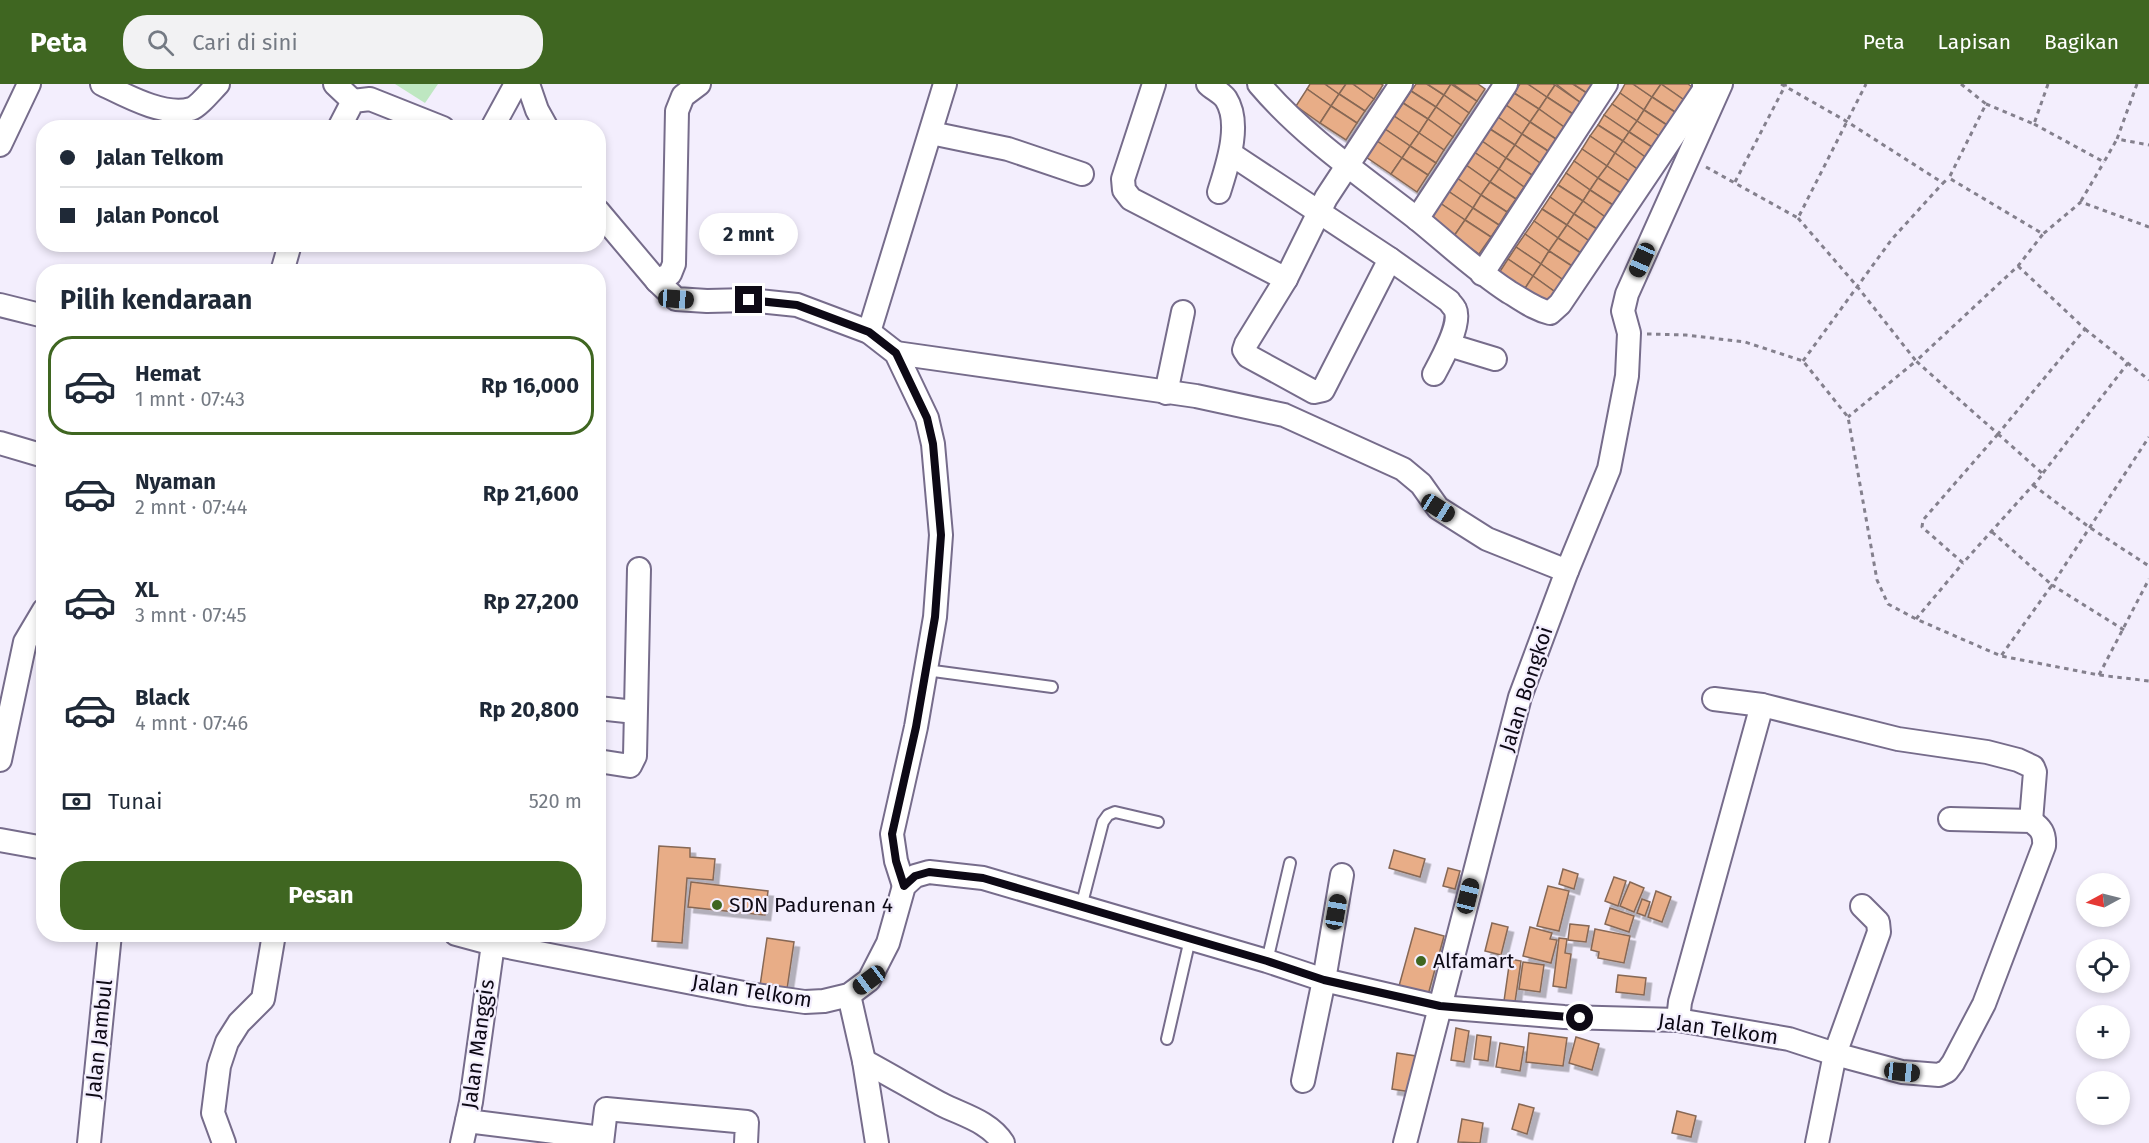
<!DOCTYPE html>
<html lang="id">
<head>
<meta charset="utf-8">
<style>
  body { margin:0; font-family:"Fira Sans",sans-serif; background:#f2f2f3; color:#1f2937; height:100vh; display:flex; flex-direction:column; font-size:22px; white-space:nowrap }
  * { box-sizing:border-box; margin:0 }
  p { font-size:20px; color:#747a83 }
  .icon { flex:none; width:33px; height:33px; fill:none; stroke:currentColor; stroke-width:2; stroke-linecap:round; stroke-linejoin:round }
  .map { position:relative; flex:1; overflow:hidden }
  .details { position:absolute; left:36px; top:180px; width:570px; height:678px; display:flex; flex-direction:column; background:#fff; border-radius:24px; box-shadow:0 3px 9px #0003 }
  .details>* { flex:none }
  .top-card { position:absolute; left:36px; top:36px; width:570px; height:132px; border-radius:24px; box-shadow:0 3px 9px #0003; display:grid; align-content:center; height:132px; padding:0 24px; background:#fff }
  .needle { width:39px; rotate:263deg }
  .tools { position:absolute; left:2076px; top:789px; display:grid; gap:12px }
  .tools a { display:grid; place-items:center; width:54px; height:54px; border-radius:50%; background:#fff; box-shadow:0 3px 9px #0003; font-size:30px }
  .end { position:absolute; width:27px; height:27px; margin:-14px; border:8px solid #0d0915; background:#fff; box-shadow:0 0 0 3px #fff }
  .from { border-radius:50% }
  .bubble { position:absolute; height:42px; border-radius:21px; background:#fff; box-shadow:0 3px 9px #0003; font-size:20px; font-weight:700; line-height:42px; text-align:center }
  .car { position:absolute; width:18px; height:36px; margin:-18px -9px; border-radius:8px; box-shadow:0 0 4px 2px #0007; background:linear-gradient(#222 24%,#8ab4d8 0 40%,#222 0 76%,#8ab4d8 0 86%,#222 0) }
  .top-card b { display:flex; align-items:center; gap:21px; height:57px; font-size:22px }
  .top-card b+b { border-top:2px solid #e0e1e3 }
  .top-card i { width:15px; height:15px; background:#1f2937 }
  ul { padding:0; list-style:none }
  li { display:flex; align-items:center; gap:18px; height:99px; margin:0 12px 9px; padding:0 12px; border:3px solid transparent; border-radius:24px }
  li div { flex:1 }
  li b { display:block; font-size:22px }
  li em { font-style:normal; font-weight:700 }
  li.selected { border-color:#3f6621 }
  li>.icon { width:54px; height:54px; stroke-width:1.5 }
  h2 { padding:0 24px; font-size:27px; line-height:72px }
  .pay { display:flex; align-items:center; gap:15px; height:66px; padding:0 24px; font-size:22px }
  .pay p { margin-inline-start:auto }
  .cta { display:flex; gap:12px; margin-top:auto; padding:12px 24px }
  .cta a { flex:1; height:69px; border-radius:24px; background:#3f6621; color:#fff; font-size:24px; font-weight:700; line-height:69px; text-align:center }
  header { display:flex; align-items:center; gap:36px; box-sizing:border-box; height:84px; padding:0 30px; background:#3f6621; color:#fff }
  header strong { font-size:28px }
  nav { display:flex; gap:33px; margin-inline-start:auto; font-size:21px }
  .search { width:420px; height:54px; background:#f2f2f3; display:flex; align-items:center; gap:15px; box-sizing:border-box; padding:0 21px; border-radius:24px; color:#747a83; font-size:22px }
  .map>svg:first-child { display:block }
  .green { fill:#bee7c1 }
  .building { fill:#e8ad87; stroke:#876855; stroke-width:1.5; filter:url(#shadow) }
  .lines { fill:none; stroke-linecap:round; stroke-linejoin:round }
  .service-casing { stroke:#766c8b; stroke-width:14 }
  .minor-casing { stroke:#766c8b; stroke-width:26 }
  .path { stroke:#84808d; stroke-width:3; stroke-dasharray:4.5 4.5; stroke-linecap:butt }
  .service { stroke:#fff; stroke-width:10 }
  .minor { stroke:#fff; stroke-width:22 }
  .route { stroke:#0d0915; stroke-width:8 }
  .poi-dot { fill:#3f6621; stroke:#f3eefd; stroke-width:2 }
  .labels { text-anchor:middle; stroke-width:4.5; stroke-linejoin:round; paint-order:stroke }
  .street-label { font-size:21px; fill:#0d0915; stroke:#f3eefd }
  .poi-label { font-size:21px; fill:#0d0915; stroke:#f3eefd; text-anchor:start }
</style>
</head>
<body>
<header>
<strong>Peta</strong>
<div class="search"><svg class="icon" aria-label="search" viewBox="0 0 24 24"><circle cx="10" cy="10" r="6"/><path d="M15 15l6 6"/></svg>Cari di sini</div>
<nav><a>Peta</a><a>Lapisan</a><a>Bagikan</a></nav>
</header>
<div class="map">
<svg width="2149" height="1059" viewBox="0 0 2149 1059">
  <defs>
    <filter id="shadow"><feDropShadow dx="5.5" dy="5.5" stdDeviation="0" flood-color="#0004"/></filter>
  </defs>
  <rect width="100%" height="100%" fill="#f3eefd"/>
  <!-- green -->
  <path class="green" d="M395,0H438L425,19Z"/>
  <!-- building -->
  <g class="building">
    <path d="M1310,0H1325L1339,10L1331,22L1307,5Z"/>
    <path d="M1325,0H1346L1339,10Z"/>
    <path d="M1346,0H1353L1374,15L1365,27L1339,10Z"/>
    <path d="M1353,0H1381L1383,1L1374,15Z"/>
    <path d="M1416,0H1427L1444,11L1436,23L1411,7Z"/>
    <path d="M1427,0H1451L1444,11Z"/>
    <path d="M1451,0L1477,17L1469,29L1444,11Z"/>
    <path d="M1453,0H1478L1485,5L1477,17Z"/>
    <path d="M1520,0H1528L1547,13L1539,25L1514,9Z"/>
    <path d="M1528,0H1553L1555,1L1547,13Z"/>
    <path d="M1556,0H1573L1587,9L1581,19Z"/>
    <path d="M1573,0H1593L1587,9Z"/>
    <path d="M1625,0H1633L1652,13L1644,26L1620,9Z"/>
    <path d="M1633,0H1661L1652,13Z"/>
    <path d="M1661,0H1688L1695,5L1687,18Z"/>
    <path d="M1661,0L1687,18L1678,30L1652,13Z"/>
    <path d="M1555,1L1581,19L1573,30L1547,13Z"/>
    <path d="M1307,5L1331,22L1320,39L1296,22Z"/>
    <path d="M1411,7L1436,23L1428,35L1403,19Z"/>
    <path d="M1514,9L1539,25L1530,38L1506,21Z"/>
    <path d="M1620,9L1644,26L1637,37L1612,20Z"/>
    <path d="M1339,10L1365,27L1357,39L1331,22Z"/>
    <path d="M1444,11L1469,29L1461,41L1436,23Z"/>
    <path d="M1547,13L1573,30L1564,43L1539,25Z"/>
    <path d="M1652,13L1678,30L1670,43L1644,26Z"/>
    <path d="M1403,19L1428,35L1419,49L1394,32Z"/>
    <path d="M1612,20L1637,37L1629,48L1604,31Z"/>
    <path d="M1506,21L1530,38L1522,50L1498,33Z"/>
    <path d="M1331,22L1357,39L1346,56L1320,39Z"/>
    <path d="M1436,23L1461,41L1453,53L1428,35Z"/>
    <path d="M1539,25L1564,43L1556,55L1530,38Z"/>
    <path d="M1644,26L1670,43L1662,54L1637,37Z"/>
    <path d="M1604,31L1629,48L1623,57L1598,41Z"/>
    <path d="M1394,32L1419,49L1410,62L1385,45Z"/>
    <path d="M1498,33L1522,50L1515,61L1490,45Z"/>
    <path d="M1428,35L1453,53L1444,66L1419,49Z"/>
    <path d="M1637,37L1662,54L1655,65L1629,48Z"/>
    <path d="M1530,38L1556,55L1548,67L1522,50Z"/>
    <path d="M1598,41L1623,57L1615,69L1590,52Z"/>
    <path d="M1385,45L1410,62L1402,74L1377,57Z"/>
    <path d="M1490,45L1515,61L1506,74L1482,57Z"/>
    <path d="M1629,48L1655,65L1648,75L1623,57Z"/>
    <path d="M1419,49L1444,66L1436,79L1410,62Z"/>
    <path d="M1522,50L1548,67L1540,79L1515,61Z"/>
    <path d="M1590,52L1615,69L1607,82L1582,65Z"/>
    <path d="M1377,57L1402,74L1391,90L1366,73Z"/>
    <path d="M1482,57L1506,74L1499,85L1474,68Z"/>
    <path d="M1623,57L1648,75L1640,87L1615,69Z"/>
    <path d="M1515,61L1540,79L1532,91L1506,74Z"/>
    <path d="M1410,62L1436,79L1428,91L1402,74Z"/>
    <path d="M1582,65L1607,82L1598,94L1574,77Z"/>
    <path d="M1474,68L1499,85L1490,98L1466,81Z"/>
    <path d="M1615,69L1640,87L1632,99L1607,82Z"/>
    <path d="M1402,74L1428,91L1417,108L1391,90Z"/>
    <path d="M1506,74L1532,91L1524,103L1499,85Z"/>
    <path d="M1574,77L1598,94L1590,106L1566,89Z"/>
    <path d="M1466,81L1490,98L1481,111L1457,94Z"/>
    <path d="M1607,82L1632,99L1624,111L1598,94Z"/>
    <path d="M1499,85L1524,103L1516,115L1490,98Z"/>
    <path d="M1566,89L1590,106L1583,117L1558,101Z"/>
    <path d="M1457,94L1481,111L1473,124L1448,107Z"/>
    <path d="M1598,94L1624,111L1616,123L1590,106Z"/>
    <path d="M1490,98L1516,115L1507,128L1481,111Z"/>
    <path d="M1558,101L1583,117L1574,130L1550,113Z"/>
    <path d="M1590,106L1616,123L1608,135L1583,117Z"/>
    <path d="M1448,107L1473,124L1465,136L1440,119Z"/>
    <path d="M1481,111L1507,128L1499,141L1473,124Z"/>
    <path d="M1550,113L1574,130L1567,141L1542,125Z"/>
    <path d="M1583,117L1608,135L1600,147L1574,130Z"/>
    <path d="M1440,119L1465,136L1454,152L1429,136Z"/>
    <path d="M1473,124L1499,141L1491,153L1465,136Z"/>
    <path d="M1542,125L1567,141L1558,154L1534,137Z"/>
    <path d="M1574,130L1600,147L1592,159L1567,141Z"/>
    <path d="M1465,136L1491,153L1479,170L1454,152Z"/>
    <path d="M1534,137L1558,154L1549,167L1525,150Z"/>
    <path d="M1567,141L1592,159L1584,171L1558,154Z"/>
    <path d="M1525,150L1549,167L1541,180L1516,163Z"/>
    <path d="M1558,154L1584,171L1575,184L1549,167Z"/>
    <path d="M1516,163L1541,180L1533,192L1508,175Z"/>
    <path d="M1549,167L1575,184L1566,198L1541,180Z"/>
    <path d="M1508,175L1533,192L1522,209L1497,192Z"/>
    <path d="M1541,180L1566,198L1558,210L1533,192Z"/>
    <path d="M1533,192L1558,210L1547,226L1522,209Z"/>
    <path d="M659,762L690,764V773L715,775L713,796L687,794L682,859L652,857Z"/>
    <path d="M1394,766L1425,775L1420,793L1389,784Z"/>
    <path d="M1448,784L1460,787L1455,805L1443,802Z"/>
    <path d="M1563,785L1578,790L1574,805L1559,800Z"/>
    <path d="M1614,793L1626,797L1618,822L1605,817Z"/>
    <path d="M691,798L768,807L765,831L688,823Z"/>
    <path d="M1630,798L1644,804L1634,828L1620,822Z"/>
    <path d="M1548,802L1569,807L1559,847L1537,842Z"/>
    <path d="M1656,807L1671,813L1662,838L1648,833Z"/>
    <path d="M1642,815L1650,818L1645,832L1637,829Z"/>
    <path d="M1610,824L1634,832L1629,848L1605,840Z"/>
    <path d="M1492,839L1508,843L1501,871L1485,867Z"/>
    <path d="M1570,840L1589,842L1586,858L1568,856Z"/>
    <path d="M1530,843L1552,849L1550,855L1557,856L1551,879L1523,872Z"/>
    <path d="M1415,844L1444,852L1428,911L1399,902Z"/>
    <path d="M1595,845L1630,852L1624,879L1598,874L1599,868L1591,866Z"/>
    <path d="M767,854L794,858L787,905L760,902Z"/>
    <path d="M1559,854L1567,855L1565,869L1571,870L1566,904L1553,902Z"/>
    <path d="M1510,875L1521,877L1515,918L1504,917Z"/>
    <path d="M1523,878L1544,881L1540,908L1519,905Z"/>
    <path d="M1618,891L1646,894L1644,911L1616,908Z"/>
    <path d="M1456,944L1469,947L1464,978L1451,976Z"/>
    <path d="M1529,949L1567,954L1563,982L1526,978Z"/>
    <path d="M1477,951L1491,953L1488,977L1474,975Z"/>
    <path d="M1576,953L1599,960L1592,986L1569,979Z"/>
    <path d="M1500,959L1524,963L1520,987L1496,983Z"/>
    <path d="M1397,969L1416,972L1411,1008L1392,1005Z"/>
    <path d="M1519,1020L1534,1024L1527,1050L1512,1045Z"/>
    <path d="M1677,1027L1696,1032L1691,1053L1672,1049Z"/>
    <path d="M1462,1035L1483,1039L1480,1059L1458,1058Z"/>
  </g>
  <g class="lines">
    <defs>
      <g id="service">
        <path d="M926,586L1052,603"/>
        <path d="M1081,823L1103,738L1108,731L1115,728L1158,738"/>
        <path d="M1267,877L1290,779"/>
        <path d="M1167,955L1190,855"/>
      </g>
      <g id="minor">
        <path d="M102,0C125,11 164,33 191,25C198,23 212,6 218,0"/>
        <path d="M335,0L353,17"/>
        <path d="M528,0L537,26L547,44"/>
        <path d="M1154,0L1123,95L1124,106L1131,115L1286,195"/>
        <path d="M1208,0C1213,5 1222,9 1226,15C1242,40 1227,82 1219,108"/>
        <path d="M1259,0C1303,52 1362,92 1416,134C1447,159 1475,186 1509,208C1523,216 1534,225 1550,229L1560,220L1704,6V0"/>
        <path d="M339,44L353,17L370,15L443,44"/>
        <path d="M492,44L516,0"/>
        <path d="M931,49L1008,65L1082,90"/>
        <path d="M0,61L29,0"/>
        <path d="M1231,70L1390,175L1449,217C1449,218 1455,224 1455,225C1462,239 1441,277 1434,290"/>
        <path d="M598,127L657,197L676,215L707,217L749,216L797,221L869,248L896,269L927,334L933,360L941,451L935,533L916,643L892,750L896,777L904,802"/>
        <path d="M1417,135L1506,0"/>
        <path d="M1390,175L1323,306L1314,308L1248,272L1244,266L1246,260L1286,195L1326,114L1401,0"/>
        <path d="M282,188L290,160"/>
        <path d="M1482,190L1606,0"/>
        <path d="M657,197L670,190L674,180L677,27L683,12L699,0"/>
        <path d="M0,221L44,232"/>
        <path d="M869,248L945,0"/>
        <path d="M1449,261L1495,275"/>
        <path d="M896,269L1196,312L1284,331L1403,385L1421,400L1438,424L1487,455L1567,487"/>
        <path d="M1166,309L1183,228"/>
        <path d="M0,359L44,372"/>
        <path d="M1714,615L1762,621L1898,655L1987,668L2018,676L2033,683L2035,688L2031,737"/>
        <path d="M598,624L635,628"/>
        <path d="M0,676L25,558L44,526"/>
        <path d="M598,677L630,682L635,672L639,485"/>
        <path d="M0,756L44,764"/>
        <path d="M1862,822L1878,838L1879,848L1835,970L1902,988L1939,991L1947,987L1953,979L1984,920L2044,762C2045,749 2041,744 2031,737L1950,735"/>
        <path d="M456,850L493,860L749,910L805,918L824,917L849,911L869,896L888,859L904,802L915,792L929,788L983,794L1267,877L1324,896L1440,923L1564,933L1678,936L1789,955L1835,970L1817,1059"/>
        <path d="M849,911L864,977L877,1059"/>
        <path d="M1678,936L1680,918L1762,621"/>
        <path d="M864,977C890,991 915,1006 941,1020C962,1031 989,1037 1003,1059"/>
        <path d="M1303,997L1324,896L1342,791"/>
        <path d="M467,1037L602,1054"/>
        <path d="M89,1059L110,850"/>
        <path d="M224,1059L213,1029L219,982L227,958L239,939L263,915L274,850"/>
        <path d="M462,1059L471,1018L493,860L496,850"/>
        <path d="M602,1059L606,1025L747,1038L746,1059"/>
        <path d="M1405,1059L1520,613L1567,487L1609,385L1627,292L1629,249L1623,227L1627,210L1721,0"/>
      </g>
    </defs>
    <!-- service casing -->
    <use href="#service" class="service-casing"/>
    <!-- minor casing -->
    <use href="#minor" class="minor-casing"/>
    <!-- path -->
    <g class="path">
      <path d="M1781,0L1846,37L1943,99L1949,94"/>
      <path d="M1961,0L1986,20L1949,94L2043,150L2081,118L2149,143"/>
      <path d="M2137,0L2117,55L2149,61"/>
      <path d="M1986,20L2034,40L2048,0"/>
      <path d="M2034,40L2104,78L2117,55"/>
      <path d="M1706,83L1798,134L1866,0"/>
      <path d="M1735,98L1786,0"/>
      <path d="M2081,117L2104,78"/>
      <path d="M1798,134L1856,201L1916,277L1848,333"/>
      <path d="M2018,182L2085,245L1998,350L1916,277L2018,182L2043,150"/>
      <path d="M2085,245L2149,296"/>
      <path d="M1647,250L1686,251L1745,258L1803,277L1848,333L1877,496L1888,520L1916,535L2001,572L2099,591L2149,597"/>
      <path d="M1803,277L1892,155L1943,99"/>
      <path d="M1998,350L2043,390L1963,479L1922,443L1923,436Z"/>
      <path d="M2043,389L2128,279"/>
      <path d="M2033,401L2089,443L2149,482"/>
      <path d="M1992,448L2052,501L2001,572"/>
      <path d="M1916,535L1963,479"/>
      <path d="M2124,546L2052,501L2149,353"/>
      <path d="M2099,591L2149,495"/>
    </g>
    <!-- service -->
    <use href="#service" class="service"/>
    <!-- minor -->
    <use href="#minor" class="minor"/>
  </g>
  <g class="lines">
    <!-- route -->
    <path class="route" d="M749,216L797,221L869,248L896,269L927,334L933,360L941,451L935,533L916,643L892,750L896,777L904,802L915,792L929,788L983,794L1267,877L1324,896L1440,922L1580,934"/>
  </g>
  <!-- markers -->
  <g class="poi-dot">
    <circle cx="717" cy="821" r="6"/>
    <circle cx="1421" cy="877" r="6"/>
  </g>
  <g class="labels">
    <!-- street labels -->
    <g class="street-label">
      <text transform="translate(1526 605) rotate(-72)" y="7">Jalan Bongkoi</text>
      <text transform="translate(752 907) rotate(9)" y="7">Jalan Telkom</text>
      <text transform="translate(1718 945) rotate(8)" y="7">Jalan Telkom</text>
      <text transform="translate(99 955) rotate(-84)" y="7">Jalan Jambul</text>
      <text transform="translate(478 960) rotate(-82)" y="7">Jalan Manggis</text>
    </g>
    <!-- poi labels -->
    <g class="poi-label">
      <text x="729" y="828">SDN Padurenan 4</text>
      <text x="1433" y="884">Alfamart</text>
    </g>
  </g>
</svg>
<div class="tools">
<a><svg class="needle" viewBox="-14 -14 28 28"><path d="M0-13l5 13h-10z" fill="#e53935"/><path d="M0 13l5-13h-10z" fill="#747a83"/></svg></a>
<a><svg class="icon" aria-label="locate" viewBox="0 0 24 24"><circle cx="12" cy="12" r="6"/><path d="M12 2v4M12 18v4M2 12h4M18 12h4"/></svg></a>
<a>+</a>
<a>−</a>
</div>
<i class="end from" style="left:1580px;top:934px"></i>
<i class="end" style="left:749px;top:216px"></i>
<div class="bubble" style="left:699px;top:129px;width:99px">2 mnt</div>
<i class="car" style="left:1642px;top:176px;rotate:204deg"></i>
<i class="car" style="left:676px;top:215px;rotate:94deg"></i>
<i class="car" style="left:1438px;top:424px;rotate:122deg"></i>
<i class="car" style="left:1468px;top:812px;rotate:14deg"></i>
<i class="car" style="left:1336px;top:828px;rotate:10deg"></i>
<i class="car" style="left:869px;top:896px;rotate:233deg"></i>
<i class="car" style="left:1902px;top:988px;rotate:96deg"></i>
<div class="top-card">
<b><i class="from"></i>Jalan Telkom</b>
<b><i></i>Jalan Poncol</b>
</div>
<section class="details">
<h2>Pilih kendaraan</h2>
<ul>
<li class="selected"><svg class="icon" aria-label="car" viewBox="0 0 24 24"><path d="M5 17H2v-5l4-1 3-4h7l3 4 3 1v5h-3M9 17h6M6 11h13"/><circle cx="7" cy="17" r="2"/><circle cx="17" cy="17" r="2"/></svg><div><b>Hemat</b><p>1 mnt · 07:43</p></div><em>Rp 16,000</em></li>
<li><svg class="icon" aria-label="car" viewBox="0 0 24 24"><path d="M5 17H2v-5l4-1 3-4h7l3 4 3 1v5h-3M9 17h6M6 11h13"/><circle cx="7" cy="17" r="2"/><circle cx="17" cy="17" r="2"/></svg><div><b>Nyaman</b><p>2 mnt · 07:44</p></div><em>Rp 21,600</em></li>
<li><svg class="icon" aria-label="car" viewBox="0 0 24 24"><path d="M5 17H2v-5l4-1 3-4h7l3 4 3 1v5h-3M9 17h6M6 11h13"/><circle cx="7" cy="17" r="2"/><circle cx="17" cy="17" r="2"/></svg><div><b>XL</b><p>3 mnt · 07:45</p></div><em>Rp 27,200</em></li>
<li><svg class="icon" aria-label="car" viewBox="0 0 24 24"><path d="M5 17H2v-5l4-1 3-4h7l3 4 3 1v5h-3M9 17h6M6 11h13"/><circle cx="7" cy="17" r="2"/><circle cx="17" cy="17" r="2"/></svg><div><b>Black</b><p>4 mnt · 07:46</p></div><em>Rp 20,800</em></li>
</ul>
<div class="pay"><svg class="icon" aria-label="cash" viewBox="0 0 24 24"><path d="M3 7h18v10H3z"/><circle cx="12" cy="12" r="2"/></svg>Tunai<p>520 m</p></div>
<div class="cta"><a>Pesan</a></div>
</section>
</div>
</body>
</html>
